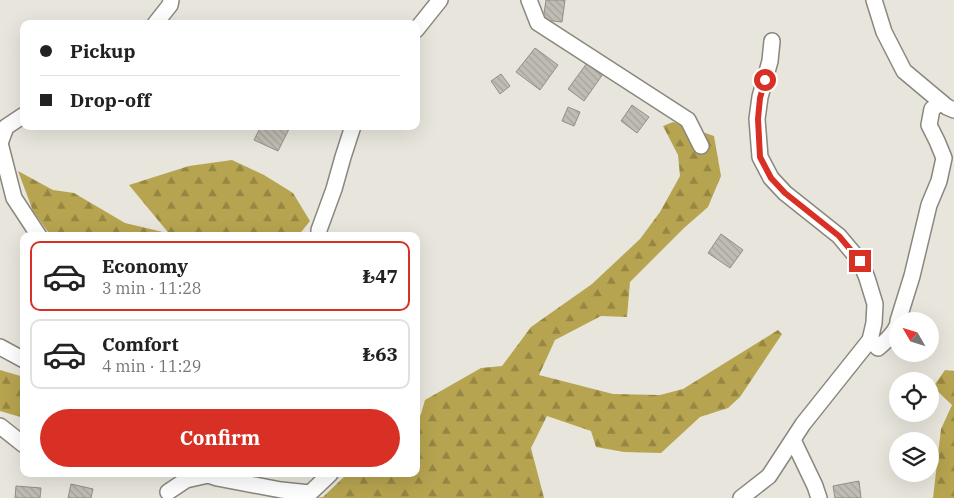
<!DOCTYPE html>
<html lang="en">
<head>
<meta charset="utf-8">
<style>
  body { margin:0; font-family:"IBM Plex Serif",serif; background:#f6f6f6; color:#222; height:100vh; display:flex; flex-direction:column; font-size:19px; white-space:nowrap }
  * { box-sizing:border-box; margin:0 }
  p { font-size:16px; color:#767676 }
  .icon { flex:none; width:28px; height:28px; fill:none; stroke:currentColor; stroke-width:2; stroke-linecap:round; stroke-linejoin:round }
  .map { position:relative; flex:1; overflow:hidden }
  .sheet { position:absolute; left:20px; top:232px; width:400px; height:245px; display:flex; flex-direction:column; background:#fff; border-radius:10px; box-shadow:0 5px 20px #0002 }
  .sheet>* { flex:none }
  .top-card { position:absolute; left:20px; top:20px; width:400px; height:110px; border-radius:10px; box-shadow:0 5px 20px #0002; display:grid; align-content:center; height:110px; padding:0 20px; background:#fff }
  .needle { width:32px; rotate:309deg }
  .buttons { position:absolute; left:889px; top:312px; display:grid; gap:10px }
  .buttons a { display:grid; place-items:center; width:50px; height:50px; border-radius:50%; background:#fff; box-shadow:0 5px 20px #0002; font-size:25px }
  .end { position:absolute; width:22px; height:22px; margin:-11px; border:6px solid #d93025; background:#fff; box-shadow:0 0 0 2px #fff }
  .from { border-radius:50% }
  .top-card b { display:flex; align-items:center; gap:18px; height:48px; font-size:19px }
  .top-card b+b { border-top:1px solid #e0e0e0 }
  .top-card i { width:12px; height:12px; background:#222 }
  ul { padding:9px 0 0; list-style:none }
  li { display:flex; align-items:center; gap:15px; height:70px; margin:0 10px 8px; padding:0 10px; border:2px solid #e0e0e0; border-radius:10px }
  li div { flex:1 }
  li b { display:block; font-size:19px }
  li em { font-style:normal; font-weight:800 }
  li.selected { border-color:#d93025 }
  li>.icon { width:45px; height:45px; stroke-width:1.5 }
  .button { display:flex; gap:10px; margin-top:auto; padding:10px 20px }
  .button a { flex:1; height:58px; border-radius:30px; background:#d93025; color:#fff; font-size:20px; font-weight:800; line-height:58px; text-align:center }
  .map>svg:first-child { display:block }
  .forest { fill:url(#forest-firs) }
  .building { fill:url(#building-back-hatch); stroke:#918f86 }
  .lines { fill:none; stroke-linecap:round; stroke-linejoin:round }
  .minor-casing { stroke:#89877e; stroke-width:18 }
  .minor { stroke:#fff; stroke-width:15 }
  .route { stroke:#d93025; stroke-width:6 }
</style>
</head>
<body>
<div class="map">
<svg width="954" height="498" viewBox="0 0 954 498">
  <defs>
    <pattern id="forest-firs" width="22" height="20" patternUnits="userSpaceOnUse" patternTransform="scale(1.25)"><rect width="22" height="20" fill="#b7a450"/><path d="M5 1l3.5 6h-7zM16 11l3.5 6h-7z" fill="#958642"/></pattern>
    <pattern id="building-back-hatch" width="6" height="6" patternUnits="userSpaceOnUse" patternTransform="scale(1.25)"><rect width="6" height="6" fill="#bfbdb3"/><path d="M-1 5l2 2M0 0l6 6M5-1l2 2" fill="none" stroke="#a4a29a"/></pattern>
  </defs>
  <rect width="100%" height="100%" fill="#e8e6dc"/>
  <!-- forest -->
  <g class="forest">
    <path d="M673,122L714,136L721,176L708,207L684,228L630,282L627,317L601,316L555,340L539,375L613,394L660,395L683,389L778,330L782,334L740,397L728,408L700,417L661,453L624,452L596,447L591,431L547,416L531,448L544,498H311L323,497L347,474H416V424L421,414L425,400L481,368L502,366L531,327L592,284L640,239L660,212L680,176L678,155L663,126Z"/>
    <path d="M232,160L264,175L293,193L310,221L298,236H171L129,185L189,166Z"/>
    <path d="M18,171L53,190L74,193L125,223L163,232L169,236H51L33,211Z"/>
    <path d="M0,370L24,377V418L0,411Z"/>
    <path d="M945,370L954,371V498H933L941,429L952,405L933,387Z"/>
  </g>
  <!-- building -->
  <g class="building">
    <path d="M546,0H565L562,22L543,20Z"/>
    <path d="M535,48L558,65L540,90L516,72Z"/>
    <path d="M587,63L603,74L584,101L568,89Z"/>
    <path d="M501,74L510,86L500,94L491,81Z"/>
    <path d="M632,105L649,117L637,133L621,121Z"/>
    <path d="M568,107L580,112L574,126L562,121Z"/>
    <path d="M261,126H284L289,129L278,151L254,140Z"/>
    <path d="M721,234L743,250L730,268L708,253Z"/>
    <path d="M859,481L861,498H835L833,486Z"/>
    <path d="M71,484L93,489L91,498H68Z"/>
    <path d="M16,486L41,488L40,498H15Z"/>
  </g>
  <g class="lines">
    <defs>
      <g id="minor">
        <path d="M529,0L538,23L688,120L701,146"/>
        <path d="M874,0L884,32L904,71L947,107L954,110"/>
        <path d="M155,24L170,5L171,0"/>
        <path d="M416,30L440,0"/>
        <path d="M772,41L770,61L760,97L757,119L760,157L771,178L785,193L839,236L860,261L867,278L875,304L874,323L870,340L878,348C886,341 894,334 898,324"/>
        <path d="M0,143L14,198L39,236"/>
        <path d="M0,143L6,127L24,115"/>
        <path d="M319,236V230L334,189L343,157L353,126"/>
        <path d="M898,321L912,276L929,205L939,181L944,158L937,141L929,125L932,109L941,102"/>
        <path d="M0,347L24,360"/>
        <path d="M0,426L24,445"/>
        <path d="M793,440L815,486L819,498"/>
        <path d="M205,474L217,478L281,490L310,493L330,474"/>
        <path d="M168,492L186,480L208,475"/>
        <path d="M741,498L769,476L803,424L870,340"/>
      </g>
    </defs>
    <!-- minor casing -->
    <use href="#minor" class="minor-casing"/>
    <!-- minor -->
    <use href="#minor" class="minor"/>
  </g>
  <g class="lines">
    <!-- route -->
    <path class="route" d="M765,80L760,98L758,119L760,157L771,178L785,193L839,236L860,261"/>
  </g>
</svg>
<div class="buttons">
<a><svg class="needle" viewBox="-14 -14 28 28"><path d="M0-13l5 13h-10z" fill="#e53935"/><path d="M0 13l5-13h-10z" fill="#767676"/></svg></a>
<a><svg class="icon" aria-label="locate" viewBox="0 0 24 24"><circle cx="12" cy="12" r="6"/><path d="M12 2v4M12 18v4M2 12h4M18 12h4"/></svg></a>
<a><svg class="icon" aria-label="layers" viewBox="0 0 24 24"><path d="M12 4l9 5-9 5-9-5zM3 14l9 5 9-5"/></svg></a>
</div>
<i class="end from" style="left:765px;top:80px"></i>
<i class="end" style="left:860px;top:261px"></i>
<div class="top-card">
<b><i class="from"></i>Pickup</b>
<b><i></i>Drop-off</b>
</div>
<section class="sheet">
<ul>
<li class="selected"><svg class="icon" aria-label="car" viewBox="0 0 24 24"><path d="M5 17H2v-5l4-1 3-4h7l3 4 3 1v5h-3M9 17h6M6 11h13"/><circle cx="7" cy="17" r="2"/><circle cx="17" cy="17" r="2"/></svg><div><b>Economy</b><p>3 min · 11:28</p></div><em>₺47</em></li>
<li><svg class="icon" aria-label="car" viewBox="0 0 24 24"><path d="M5 17H2v-5l4-1 3-4h7l3 4 3 1v5h-3M9 17h6M6 11h13"/><circle cx="7" cy="17" r="2"/><circle cx="17" cy="17" r="2"/></svg><div><b>Comfort</b><p>4 min · 11:29</p></div><em>₺63</em></li>
</ul>
<div class="button"><a>Confirm</a></div>
</section>
</div>
</body>
</html>
